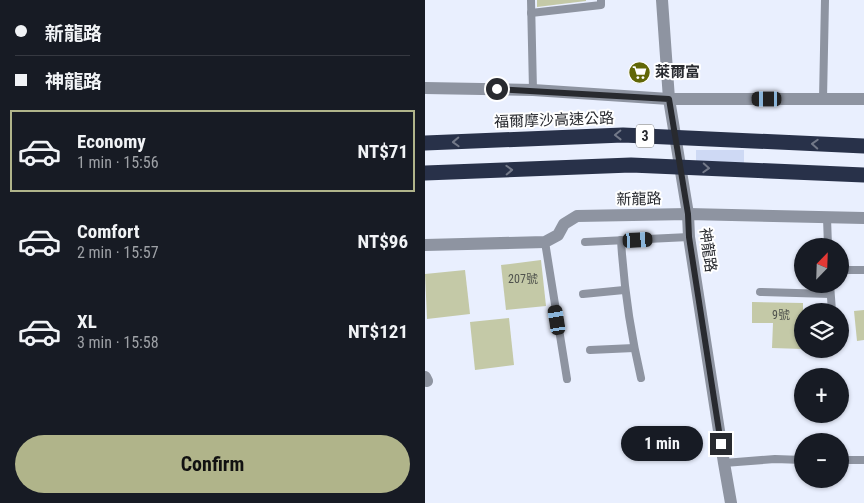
<!DOCTYPE html>
<html lang="en">
<head>
<meta charset="utf-8">
<style>
  body { margin:0; font-family:"Roboto Condensed","Noto Sans TC",sans-serif; background:#20242c; color:#f1f3f6; height:100vh; display:flex; flex-direction:column; font-size:19px; white-space:nowrap }
  * { box-sizing:border-box; margin:0 }
  p { font-size:16px; color:#9ea1a6 }
  .icon { flex:none; width:28px; height:28px; fill:none; stroke:currentColor; stroke-width:2; stroke-linecap:round; stroke-linejoin:round }
  .map { position:relative; flex:1; overflow:hidden }
  .details { display:flex; flex-direction:column; background:#171b24; width:425px }
  .details>* { flex:none }
  .hud { display:grid; align-content:center; height:110px; padding:0 15px; background:#171b24 }
  .needle { width:32px; rotate:23deg }
  .buttons { position:absolute; left:369px; top:238px; display:grid; gap:10px }
  .buttons a { display:grid; place-items:center; width:55px; height:55px; border-radius:50%; background:#171b24; box-shadow:0 1px 4px #0004; font-size:25px }
  .end { position:absolute; width:22px; height:22px; margin:-11px; border:6px solid #282a2f; background:#fff; box-shadow:0 0 0 2px #fff }
  .from { border-radius:50% }
  .bubble { position:absolute; height:35px; border-radius:18px; background:#171b24; box-shadow:0 1px 4px #0004; font-size:16px; font-weight:700; line-height:35px; text-align:center }
  .car { position:absolute; width:15px; height:30px; margin:-15px -8px; border-radius:6px; box-shadow:0 0 4px 1px #0007; background:linear-gradient(#222 24%,#8ab4d8 0 40%,#222 0 76%,#8ab4d8 0 86%,#222 0) }
  .hud b { display:flex; align-items:center; gap:18px; height:48px; font-size:19px }
  .hud b+b { border-top:1px solid #363941 }
  .hud i { width:12px; height:12px; background:#f1f3f6 }
  ul { padding:0; list-style:none }
  li { display:flex; align-items:center; gap:15px; height:82px; margin:0 10px 8px; padding:0 5px; border:2px solid transparent; border-radius:0px }
  li div { flex:1 }
  li b { display:block; font-size:19px }
  li em { font-style:normal; font-weight:700 }
  li.selected { border-color:#b0b48a }
  li>.icon { width:45px; height:45px; stroke-width:1.5 }
  .cta { display:flex; gap:10px; margin-top:auto; padding:10px 15px }
  .cta a { flex:1; height:58px; border-radius:30px; background:#b0b48a; color:#111; font-size:20px; font-weight:700; line-height:58px; text-align:center }
  main { display:flex; flex:1; min-height:0 }
  .map>svg:first-child { display:block }
  .green { fill:#ced9f4 }
  .building { fill:#c4c9a7 }
  .lines { fill:none; stroke-linecap:round; stroke-linejoin:round }
  .service { stroke:#8e94a1; stroke-width:8 }
  .minor { stroke:#8e94a1; stroke-width:12 }
  .tertiary { stroke:#8e94a1; stroke-width:12 }
  .motorway-bridge { stroke:#283149; stroke-width:15 }
  .oneway { stroke:#737989 }
  .route { stroke:#282a2f; stroke-width:6 }
  .labels { text-anchor:middle; stroke-width:4; stroke-linejoin:round; paint-order:stroke }
  .number-label { font-size:12px; fill:#4f524d }
  .shield { fill:#fff; stroke:#686a6d; stroke-width:1 }
  .shield-label { font-size:14px; font-weight:bold; fill:#282a2f }
  .poi-label { font-size:15px; font-weight:bold; fill:#282a2f; stroke:#fff; text-anchor:start }
  .street-label { font-size:15px; fill:#282a2f; stroke:#fff }
</style>
</head>
<body>
<main>
<section class="details">
<div class="hud">
<b><i class="from"></i>新龍路</b>
<b><i></i>神龍路</b>
</div>
<ul>
<li class="selected"><svg class="icon" aria-label="car" viewBox="0 0 24 24"><path d="M5 17H2v-5l4-1 3-4h7l3 4 3 1v5h-3M9 17h6M6 11h13"/><circle cx="7" cy="17" r="2"/><circle cx="17" cy="17" r="2"/></svg><div><b>Economy</b><p>1 min · 15:56</p></div><em>NT$71</em></li>
<li><svg class="icon" aria-label="car" viewBox="0 0 24 24"><path d="M5 17H2v-5l4-1 3-4h7l3 4 3 1v5h-3M9 17h6M6 11h13"/><circle cx="7" cy="17" r="2"/><circle cx="17" cy="17" r="2"/></svg><div><b>Comfort</b><p>2 min · 15:57</p></div><em>NT$96</em></li>
<li><svg class="icon" aria-label="car" viewBox="0 0 24 24"><path d="M5 17H2v-5l4-1 3-4h7l3 4 3 1v5h-3M9 17h6M6 11h13"/><circle cx="7" cy="17" r="2"/><circle cx="17" cy="17" r="2"/></svg><div><b>XL</b><p>3 min · 15:58</p></div><em>NT$121</em></li>
</ul>
<div class="cta"><a>Confirm</a></div>
</section>
<div class="map">
<svg width="439" height="503" viewBox="0 0 439 503">
  <rect width="100%" height="100%" fill="#e9effe"/>
  <!-- green -->
  <rect class="green" x="271" y="150" width="48" height="24"/>
  <!-- building -->
  <g class="building">
    <path d="M112,0H161V1L112,7Z"/>
    <path d="M116,260L121,306L81,310L76,265Z"/>
    <path d="M40,270L45,314L2,319L0,274Z"/>
    <path d="M327,302L378,303V349L347,348L348,323H327Z"/>
    <path d="M439,310V340L432,341L429,311Z"/>
    <path d="M84,318L89,365L50,370L45,322Z"/>
  </g>
  <g class="lines">
    <!-- service -->
    <g class="service">
      <path d="M106,0L108,90"/>
      <path d="M106,13L176,5V0"/>
      <path d="M398,99L400,0"/>
      <path d="M402,218L403,246"/>
      <path d="M196,240C199,289 205,331 216,378"/>
      <path d="M120,242L142,379"/>
      <path d="M160,242L264,237"/>
      <path d="M415,270H439"/>
      <path d="M405,284L407,311"/>
      <path d="M335,292L405,294"/>
      <path d="M158,294L199,290"/>
      <path d="M165,350L209,348"/>
      <path d="M415,460H439"/>
      <path d="M299,463L350,459L378,460"/>
    </g>
    <!-- minor -->
    <g class="minor">
      <path d="M237,0L244,99L263,214L264,237L299,463L306,503"/>
      <path d="M0,245L120,242L133,235L139,224L152,216L263,214L439,218"/>
      <path d="M0,377L2,381"/>
    </g>
    <!-- tertiary -->
    <path class="tertiary" d="M0,88L108,90L244,99H439"/>
    <!-- motorway-bridge -->
    <g class="motorway-bridge">
      <path d="M0,143L198,135L439,146"/>
      <path d="M0,173L206,165L439,175"/>
    </g>
  </g>
  <!-- one-way arrows -->
  <defs><path id="oneway-chevron" d="M-2-3.5L2.5 0L-2 3.5" fill="none" stroke-width="1.6" stroke-linecap="round" stroke-linejoin="round" transform="scale(1.25)"/></defs>
  <g class="oneway">
    <use href="#oneway-chevron" transform="translate(193 135) rotate(179)"/>
    <use href="#oneway-chevron" transform="translate(31 142) rotate(178)"/>
    <use href="#oneway-chevron" transform="translate(390 144) rotate(-177)"/>
    <use href="#oneway-chevron" transform="translate(281 168) rotate(3)"/>
    <use href="#oneway-chevron" transform="translate(84 170) rotate(-2)"/>
  </g>
  <g class="lines">
    <!-- route -->
    <path class="route" d="M72,89L244,99L263,214L264,237L296,444"/>
  </g>
  <!-- icons -->
  <defs>
    <symbol id="supermarket-disc" viewBox="-11 -11 22 22"><circle r="9.5" fill="#616707" stroke="#fff"/><path d="M-6-5.5h2.5l.6 2H6L4.5 2H-2.5L-4.4-4H-6ZM-1.5 3.2a1.3 1.3 0 1 0 .1 0ZM3 3.2a1.3 1.3 0 1 0 .1 0Z" fill="#fff"/></symbol>
  </defs>
  <g fill-rule="evenodd">
    <use href="#supermarket-disc" x="202" y="60" width="25" height="25"/>
  </g>
  <g class="labels">
    <!-- number labels -->
    <g class="number-label">
      <text x="98" y="283">207號</text>
      <text x="356" y="319">9號</text>
    </g>
    <!-- shield labels -->
    <rect class="shield" x="211" y="124.5" width="18" height="23" rx="4"/>
    <g class="shield-label">
      <text x="220" y="141">3</text>
    </g>
    <!-- poi labels -->
    <g class="poi-label">
      <text x="230" y="77">萊爾富</text>
    </g>
    <!-- street labels -->
    <g class="street-label">
      <text transform="translate(129 120) rotate(-2)" y="5">福爾摩沙高速公路</text>
      <text transform="translate(214 199) rotate(-1)" y="5">新龍路</text>
      <text transform="translate(283 250) rotate(82)" y="5">神龍路</text>
    </g>
  </g>
</svg>
<div class="buttons">
<a><svg class="needle" viewBox="-14 -14 28 28"><path d="M0-13l5 13h-10z" fill="#e53935"/><path d="M0 13l5-13h-10z" fill="#9ea1a6"/></svg></a>
<a><svg class="icon" aria-label="layers" viewBox="0 0 24 24"><path d="M12 4l9 5-9 5-9-5zM3 14l9 5 9-5"/></svg></a>
<a>+</a>
<a>−</a>
</div>
<i class="end from" style="left:72px;top:89px"></i>
<i class="end" style="left:296px;top:444px"></i>
<div class="bubble" style="left:196px;top:426px;width:82px">1 min</div>
<i class="car" style="left:342px;top:99px;rotate:270deg"></i>
<i class="car" style="left:213px;top:240px;rotate:87deg"></i>
<i class="car" style="left:132px;top:320px;rotate:351deg"></i>
</div>
</main>
</body>
</html>
